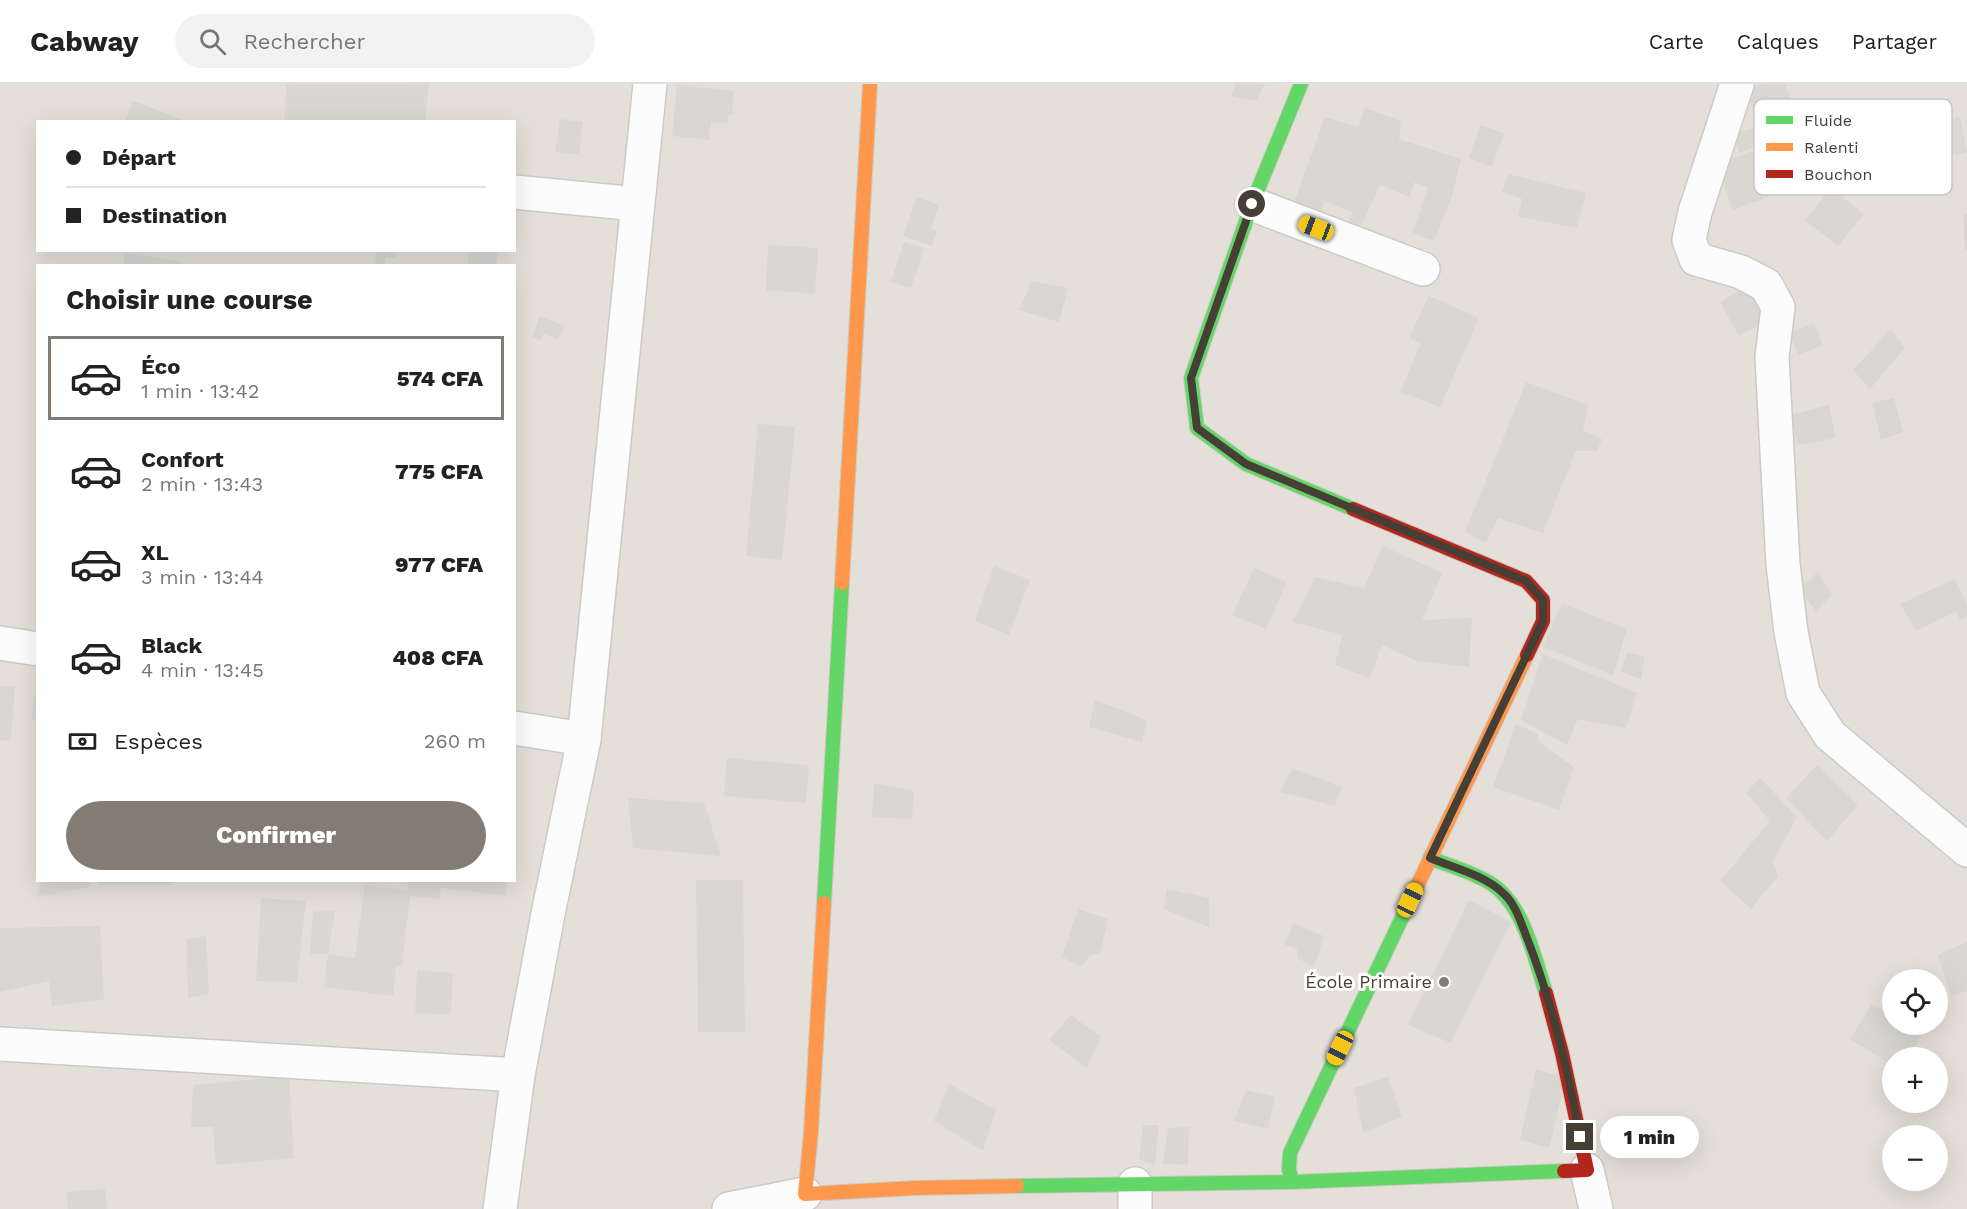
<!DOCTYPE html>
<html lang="fr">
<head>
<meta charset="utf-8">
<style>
  body { margin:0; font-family:"Work Sans",sans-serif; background:#f2f2f2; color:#222; height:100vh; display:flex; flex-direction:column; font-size:22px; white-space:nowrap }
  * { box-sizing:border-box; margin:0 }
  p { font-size:20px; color:#767676 }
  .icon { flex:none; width:33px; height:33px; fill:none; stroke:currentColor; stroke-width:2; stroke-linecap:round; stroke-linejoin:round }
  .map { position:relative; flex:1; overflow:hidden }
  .side { position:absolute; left:36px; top:180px; width:480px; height:618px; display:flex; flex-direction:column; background:#fff; border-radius:0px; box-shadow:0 6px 24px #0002 }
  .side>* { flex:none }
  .hud { position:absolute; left:36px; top:36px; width:480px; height:132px; border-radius:0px; box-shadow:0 6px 24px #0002; display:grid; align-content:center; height:132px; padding:0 30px; background:#fff }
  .fabs { position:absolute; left:1882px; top:885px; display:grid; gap:12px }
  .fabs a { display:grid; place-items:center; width:66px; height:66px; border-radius:50%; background:#fff; box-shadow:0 6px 24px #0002; font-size:30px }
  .end { position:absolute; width:27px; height:27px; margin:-14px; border:8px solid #463f36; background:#fff; box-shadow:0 0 0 3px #fff }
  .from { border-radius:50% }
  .bubble { position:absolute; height:42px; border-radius:21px; background:#fff; box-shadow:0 6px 24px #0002; font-size:20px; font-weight:800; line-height:42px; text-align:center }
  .car { position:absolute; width:18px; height:36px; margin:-18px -9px; border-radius:8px; box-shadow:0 0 4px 2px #0007; background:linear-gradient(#f5c518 24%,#345 0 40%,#f5c518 0 76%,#345 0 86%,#f5c518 0) }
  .hud b { display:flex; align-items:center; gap:21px; height:57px; font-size:22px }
  .hud b+b { border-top:2px solid #e0e0e0 }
  .hud i { width:15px; height:15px; background:#222 }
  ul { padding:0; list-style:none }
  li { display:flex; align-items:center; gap:18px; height:84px; margin:0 12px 9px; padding:0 18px; border:3px solid transparent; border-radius:0px }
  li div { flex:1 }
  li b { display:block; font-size:22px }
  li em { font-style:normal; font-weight:800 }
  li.on { border-color:#827c75 }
  li>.icon { width:54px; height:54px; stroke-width:1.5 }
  h2 { padding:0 30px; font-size:27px; line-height:72px }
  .pay { display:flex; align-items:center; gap:15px; height:66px; padding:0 30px; font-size:22px }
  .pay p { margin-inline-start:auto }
  .cta { display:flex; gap:12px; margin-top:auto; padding:12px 30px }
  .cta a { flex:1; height:69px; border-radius:36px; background:#827c75; color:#fff; font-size:24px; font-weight:800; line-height:69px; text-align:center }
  header { display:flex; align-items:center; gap:36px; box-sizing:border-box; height:84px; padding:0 30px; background:#fff; border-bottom:2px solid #e0e0e0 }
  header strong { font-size:28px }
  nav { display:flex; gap:33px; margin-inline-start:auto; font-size:21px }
  .search { width:420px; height:54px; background:#f2f2f2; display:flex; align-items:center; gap:15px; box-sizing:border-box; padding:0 21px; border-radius:33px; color:#767676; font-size:22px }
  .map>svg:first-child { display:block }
  .residential { fill:#e4dfd8; fill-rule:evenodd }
  .building { fill:#dad7d3 }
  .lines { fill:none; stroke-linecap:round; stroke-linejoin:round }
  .street-casing { stroke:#cccac6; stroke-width:36 }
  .fast-casing { stroke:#cfcac1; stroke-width:16 }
  .slow-casing { stroke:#cfcac1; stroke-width:16 }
  .jam-casing { stroke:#cfcac1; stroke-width:16 }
  .street { stroke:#fdfcfc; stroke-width:33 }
  .fast { stroke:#63d668; stroke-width:14 }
  .slow { stroke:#ff974d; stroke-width:14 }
  .jam { stroke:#b3261e; stroke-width:14 }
  .route { stroke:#463f36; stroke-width:8 }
  .poi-dot { fill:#827c75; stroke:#fff; stroke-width:2 }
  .labels { text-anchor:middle; stroke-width:6; stroke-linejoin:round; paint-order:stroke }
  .poi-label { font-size:18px; fill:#463f36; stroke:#fff; text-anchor:end }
  .key { fill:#fff; stroke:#c8c5c3; stroke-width:1.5 }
  .key-label { font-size:16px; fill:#463f36 }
</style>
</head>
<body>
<header>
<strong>Cabway</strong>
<div class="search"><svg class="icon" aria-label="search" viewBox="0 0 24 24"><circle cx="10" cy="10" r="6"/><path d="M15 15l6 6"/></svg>Rechercher</div>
<nav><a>Carte</a><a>Calques</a><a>Partager</a></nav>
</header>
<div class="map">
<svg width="1967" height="1125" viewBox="0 0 1967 1125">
  <rect width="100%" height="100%" fill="#f0eeea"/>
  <!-- residential -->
  <path class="residential" d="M0,0H1967V1125H0ZM38,38H514V166H38ZM38,182H514V796H38ZM1893,896H1938V940H1893ZM1893,974H1938V1018H1893ZM1893,1052H1938V1096H1893Z"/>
  <!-- building -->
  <g class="building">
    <path d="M287,0H429L425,38H284Z"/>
    <path d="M1236,0H1265L1256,17L1231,12Z"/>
    <path d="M1763,0H1785L1796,30L1759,43L1746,6Z"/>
    <path d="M677,1L734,7L732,31H728L727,39L711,38L709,56L672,52Z"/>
    <path d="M133,17L181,35L180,38H125Z"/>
    <path d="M1365,24L1401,37L1399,55L1461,75L1452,112L1434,157L1413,149L1428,104L1415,98L1409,113L1380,101L1359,147L1348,142L1352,128L1325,117L1320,130L1292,124L1325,33L1358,43Z"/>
    <path d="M1960,33L1967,68L1926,76L1919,40Z"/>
    <path d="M560,35L583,38L579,71L555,68Z"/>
    <path d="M1480,41L1504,49L1492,83L1469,74Z"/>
    <path d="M1753,44L1759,62L1739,69L1733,50Z"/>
    <path d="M1752,67L1768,113L1733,126L1716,80Z"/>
    <path d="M1509,90L1586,109L1577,144L1518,133L1522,115L1502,108Z"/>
    <path d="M1831,104L1864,130L1838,162L1805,136Z"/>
    <path d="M917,113L939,121L931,145L937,147L932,162L903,152Z"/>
    <path d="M1963,130H1967V165L1965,166Z"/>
    <path d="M904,158L924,164L911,204L891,198Z"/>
    <path d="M768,161L818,164L815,210L766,206Z"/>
    <path d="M376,166H396V174L386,173L385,182H375Z"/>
    <path d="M469,166H498L496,182H467Z"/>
    <path d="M125,169L180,177L179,182H123Z"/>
    <path d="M1032,197L1068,204L1059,238L1019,226Z"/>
    <path d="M1749,201L1768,236L1739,252L1720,218Z"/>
    <path d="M1429,212L1479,234L1440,323L1400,308L1421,259L1409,254Z"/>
    <path d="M540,232L564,242L558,256L544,250L541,257L532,253Z"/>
    <path d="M1814,239L1823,261L1798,271L1789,249Z"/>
    <path d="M1891,245L1905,264L1870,305L1853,286Z"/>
    <path d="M1526,298L1588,321L1583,346L1602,355L1597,367H1576L1543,449L1498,434L1486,459L1465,448Z"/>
    <path d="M1894,314L1903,348L1881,356L1872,319Z"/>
    <path d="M1829,321L1836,354L1798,361L1790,331Z"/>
    <path d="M758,340L795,343L782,476L746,472Z"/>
    <path d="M1383,462L1442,489L1422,536L1472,534L1469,583L1417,577L1382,561L1370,594L1335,581L1342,551L1293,538L1315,493L1364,504Z"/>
    <path d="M994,482L1030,496L1009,551L975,537Z"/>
    <path d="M1254,484L1287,498L1266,545L1232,531Z"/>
    <path d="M1818,488L1832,511L1816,527L1799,505Z"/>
    <path d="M1954,495L1967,519V532L1960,536L1956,527L1916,547L1900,520Z"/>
    <path d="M1562,519L1627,545L1613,591L1543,563Z"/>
    <path d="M1627,568L1645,573L1641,595L1621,588Z"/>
    <path d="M1543,570L1637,609L1626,644L1578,635L1567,661L1521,636Z"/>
    <path d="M0,602H15L11,656L0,657Z"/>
    <path d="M33,613H38V635L32,636Z"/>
    <path d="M1095,616L1147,636L1142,658L1089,643Z"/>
    <path d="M1516,640L1538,650L1540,659L1574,683L1559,726L1493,703Z"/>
    <path d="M727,674L809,681L806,719L724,712Z"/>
    <path d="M1817,681L1858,721L1827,757L1786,714Z"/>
    <path d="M1292,684L1342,703L1335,722L1280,708Z"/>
    <path d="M1760,694L1797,733L1773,778L1778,792L1751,825L1720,797L1770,737L1746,709Z"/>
    <path d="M874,699L914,707L912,735L872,733Z"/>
    <path d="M628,714L704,719L721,772L633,764Z"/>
    <path d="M41,796H89L90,803L36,813Z"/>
    <path d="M98,796H173L172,801H98Z"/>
    <path d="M408,796H508L506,812L441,804L439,815L410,812L402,882H396L393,912L324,903L328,870L355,874L365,801L407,806Z"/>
    <path d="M696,796H743L745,948H698Z"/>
    <path d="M1167,805L1209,814V843L1163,825Z"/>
    <path d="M261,814L306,817L297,898L256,897Z"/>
    <path d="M1469,816L1511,838L1451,959L1408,941Z"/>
    <path d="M1078,825L1108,835L1100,869L1089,872L1081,883L1062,873Z"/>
    <path d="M335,826L328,870H310L313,828Z"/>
    <path d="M1293,839L1324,852L1314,883L1297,874V865L1285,861Z"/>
    <path d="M100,842L104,915L52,922L49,897L0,908V844Z"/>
    <path d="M206,852L209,910L188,914L186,855Z"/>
    <path d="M1967,858V907L1951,912L1938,871Z"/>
    <path d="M417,886L453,889L451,931L415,929Z"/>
    <path d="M1871,921L1893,932V940H1909L1924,948L1907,974H1893V982L1850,955Z"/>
    <path d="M1071,931L1101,953L1087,984L1049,956Z"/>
    <path d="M1536,985L1566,994L1549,1064L1520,1056Z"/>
    <path d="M289,992L294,1074L216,1081L213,1043H191L193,1001Z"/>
    <path d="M1388,993L1402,1033L1363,1049L1354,1004Z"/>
    <path d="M949,1000L996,1026L983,1067L934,1037Z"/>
    <path d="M1246,1006L1275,1013L1268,1045L1234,1037Z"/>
    <path d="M1143,1041H1159L1155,1081L1139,1076Z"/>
    <path d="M1189,1043L1188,1081L1163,1080L1168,1044Z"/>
    <path d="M105,1105L107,1125H68L66,1108Z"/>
  </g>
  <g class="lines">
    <defs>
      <g id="street">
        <path d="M1737,0L1695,128L1689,156L1696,175L1741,188L1766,201L1778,223L1772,273L1783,480L1791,548L1803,609L1830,651L1967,766"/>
        <path d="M514,108L637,120"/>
        <path d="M1252,120L1423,185"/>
        <path d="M0,559L38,565"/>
        <path d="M514,644L584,655"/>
        <path d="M0,960L518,991"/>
        <path d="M1587,1086L1596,1125"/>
        <path d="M500,1125L518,991L548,830L584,655L650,0"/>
        <path d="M729,1125L805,1110"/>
        <path d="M1135,1125V1100"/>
      </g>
      <g id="fast">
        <path d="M1301,0L1252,120L1191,294L1197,344L1246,380L1353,425"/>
        <path d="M1430,774C1450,782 1472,788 1490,799C1524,820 1534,873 1546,909"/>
        <path d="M824,819L842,499"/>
        <path d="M1292,1098L1289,1085L1290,1069L1419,798"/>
        <path d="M1017,1102L1292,1098L1564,1087"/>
      </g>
      <g id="slow">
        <path d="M842,499L870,0"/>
        <path d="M1419,798L1527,571"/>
        <path d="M824,819L811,1048L805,1110L916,1104L1017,1102"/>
      </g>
      <g id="jam">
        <path d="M1353,425L1526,497L1543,516V537L1527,571"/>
        <path d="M1546,909L1562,969L1587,1086L1564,1087"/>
      </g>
    </defs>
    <!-- street casing -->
    <use href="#street" class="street-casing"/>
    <!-- fast casing -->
    <use href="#fast" class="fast-casing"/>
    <!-- slow casing -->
    <use href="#slow" class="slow-casing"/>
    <!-- jam casing -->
    <use href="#jam" class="jam-casing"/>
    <!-- street -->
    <use href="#street" class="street"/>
    <!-- fast -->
    <use href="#fast" class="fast"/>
    <!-- slow -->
    <use href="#slow" class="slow"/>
    <!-- jam -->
    <use href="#jam" class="jam"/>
  </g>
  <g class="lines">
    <!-- route -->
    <path class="route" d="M1252,120L1191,294L1197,344L1246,380L1526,497L1543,516V537L1430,774C1454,784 1485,791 1504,810C1516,821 1521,839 1527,854C1552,918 1568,986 1580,1053"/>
  </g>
  <!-- markers -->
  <circle class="poi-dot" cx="1444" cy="898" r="6"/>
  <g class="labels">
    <!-- poi labels -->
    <g class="poi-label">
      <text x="1432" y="904">École Primaire</text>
    </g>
  </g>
  <!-- legend -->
  <rect x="1754" y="15" width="198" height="96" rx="9" class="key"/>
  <rect x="1766" y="32" width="27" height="8" fill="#63d668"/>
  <rect x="1766" y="59" width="27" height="8" fill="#ff974d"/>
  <rect x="1766" y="86" width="27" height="8" fill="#b3261e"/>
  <g class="key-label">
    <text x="1804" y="42">Fluide</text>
    <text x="1804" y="69">Ralenti</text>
    <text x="1804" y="96">Bouchon</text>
  </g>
</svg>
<div class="fabs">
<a><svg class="icon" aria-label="locate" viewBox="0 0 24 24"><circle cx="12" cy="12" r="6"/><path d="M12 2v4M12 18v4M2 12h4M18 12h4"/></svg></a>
<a>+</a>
<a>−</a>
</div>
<i class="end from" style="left:1252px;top:120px"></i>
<i class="end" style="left:1580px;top:1053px"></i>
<div class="bubble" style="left:1600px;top:1032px;width:99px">1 min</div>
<i class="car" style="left:1316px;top:144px;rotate:291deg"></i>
<i class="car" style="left:1410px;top:816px;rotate:25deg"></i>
<i class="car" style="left:1340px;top:964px;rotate:206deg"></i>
<div class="hud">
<b><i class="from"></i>Départ</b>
<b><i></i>Destination</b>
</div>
<section class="side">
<h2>Choisir une course</h2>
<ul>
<li class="on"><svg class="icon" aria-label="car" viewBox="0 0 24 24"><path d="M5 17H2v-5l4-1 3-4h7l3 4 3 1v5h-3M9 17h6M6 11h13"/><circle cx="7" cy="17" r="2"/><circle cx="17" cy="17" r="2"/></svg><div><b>Éco</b><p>1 min · 13:42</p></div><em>574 CFA</em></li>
<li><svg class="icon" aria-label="car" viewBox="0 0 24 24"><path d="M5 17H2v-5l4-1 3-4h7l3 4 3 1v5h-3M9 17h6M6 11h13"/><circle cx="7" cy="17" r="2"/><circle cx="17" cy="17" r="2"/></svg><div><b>Confort</b><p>2 min · 13:43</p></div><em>775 CFA</em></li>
<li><svg class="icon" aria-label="car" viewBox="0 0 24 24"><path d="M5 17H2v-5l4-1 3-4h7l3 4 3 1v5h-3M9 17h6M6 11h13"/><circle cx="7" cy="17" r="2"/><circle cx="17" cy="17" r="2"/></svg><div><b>XL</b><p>3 min · 13:44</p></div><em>977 CFA</em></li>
<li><svg class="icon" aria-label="car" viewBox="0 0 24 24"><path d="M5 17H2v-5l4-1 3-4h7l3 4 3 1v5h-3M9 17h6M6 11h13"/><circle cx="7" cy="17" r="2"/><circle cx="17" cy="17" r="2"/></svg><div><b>Black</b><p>4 min · 13:45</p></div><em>408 CFA</em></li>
</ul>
<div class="pay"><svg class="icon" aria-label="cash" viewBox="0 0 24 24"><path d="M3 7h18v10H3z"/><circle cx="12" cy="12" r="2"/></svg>Espèces<p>260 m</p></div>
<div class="cta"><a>Confirmer</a></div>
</section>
</div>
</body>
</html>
